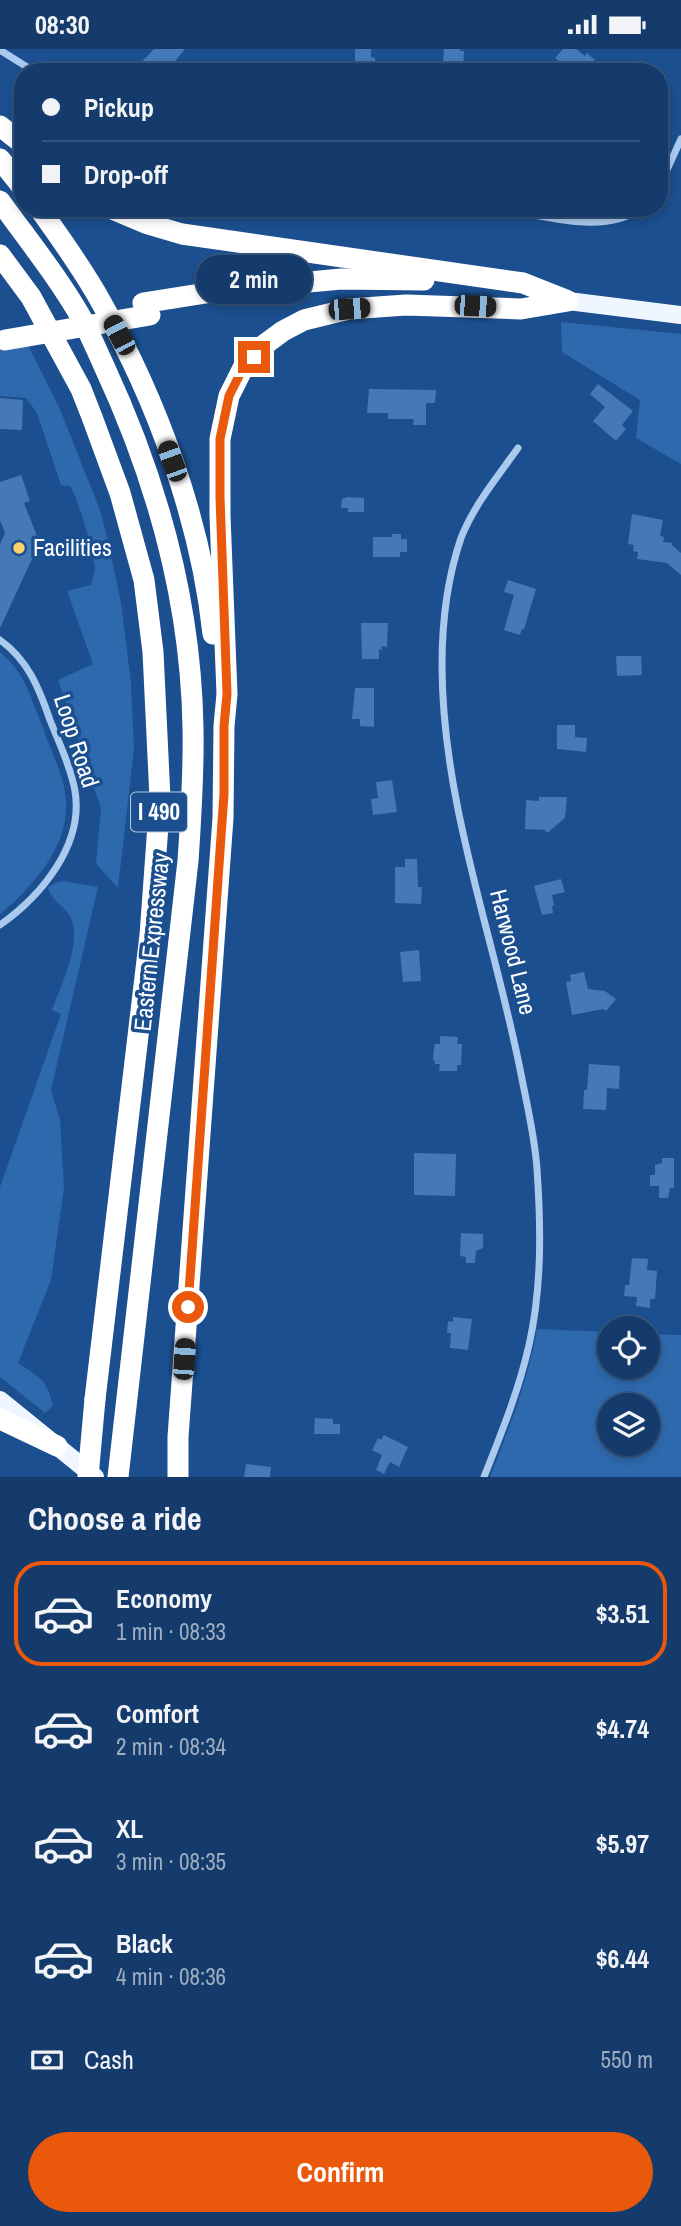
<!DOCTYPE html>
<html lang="en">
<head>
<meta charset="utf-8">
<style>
  body { margin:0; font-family:"Archivo Narrow",sans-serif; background:#214673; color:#f1f3f6; height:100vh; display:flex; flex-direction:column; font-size:26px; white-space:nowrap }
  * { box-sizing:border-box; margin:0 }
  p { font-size:23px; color:#9dadc1 }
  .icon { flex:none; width:38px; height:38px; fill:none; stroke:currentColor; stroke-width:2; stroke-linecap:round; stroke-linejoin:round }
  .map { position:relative; height:1428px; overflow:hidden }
  .side { display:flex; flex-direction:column; background:#143b6b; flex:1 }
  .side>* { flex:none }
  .top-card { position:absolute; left:14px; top:14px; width:654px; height:154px; border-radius:28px; box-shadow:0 4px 10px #0003,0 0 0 2px #33557e; display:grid; align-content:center; height:154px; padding:0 28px; background:#143b6b }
  .controls { position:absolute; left:597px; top:1267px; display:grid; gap:14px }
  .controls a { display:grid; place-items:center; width:63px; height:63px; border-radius:50%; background:#143b6b; box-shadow:0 4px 10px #0003,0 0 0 2px #33557e; font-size:35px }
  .end { position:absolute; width:32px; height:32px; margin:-16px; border:9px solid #ea580c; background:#fff; box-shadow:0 0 0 4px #fff }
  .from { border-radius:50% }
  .bubble { position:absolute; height:49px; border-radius:24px; background:#143b6b; box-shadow:0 4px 10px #0003,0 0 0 2px #33557e; font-size:23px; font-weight:700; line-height:49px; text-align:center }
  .car { position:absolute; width:21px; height:42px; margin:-21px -10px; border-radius:9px; box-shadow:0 0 5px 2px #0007; background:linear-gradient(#222 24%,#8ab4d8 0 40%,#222 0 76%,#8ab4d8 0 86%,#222 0) }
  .top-card b { display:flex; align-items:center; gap:24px; height:66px; font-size:26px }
  .top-card b+b { border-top:2px solid #33557e }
  .top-card i { width:18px; height:18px; background:#f1f3f6 }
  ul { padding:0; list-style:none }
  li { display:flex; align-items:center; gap:21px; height:105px; margin:0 14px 10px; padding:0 14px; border:4px solid transparent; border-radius:28px }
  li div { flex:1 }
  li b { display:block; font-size:26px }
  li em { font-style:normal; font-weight:700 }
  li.current { border-color:#ea580c }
  li>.icon { width:63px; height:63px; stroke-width:1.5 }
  h2 { padding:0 28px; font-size:32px; line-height:84px }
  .pay { display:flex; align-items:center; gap:18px; height:77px; padding:0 28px; font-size:26px }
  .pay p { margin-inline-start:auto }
  .action { display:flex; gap:14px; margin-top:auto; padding:14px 28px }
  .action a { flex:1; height:80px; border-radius:42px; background:#ea580c; color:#fff; font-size:28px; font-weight:700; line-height:80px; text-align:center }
  .status { display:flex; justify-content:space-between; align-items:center; height:49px; padding:0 35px; background:#143b6b; direction:ltr }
  .status svg { height:19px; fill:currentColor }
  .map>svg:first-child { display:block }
  .green { fill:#2e69ad; fill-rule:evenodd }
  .building { fill:#4478b7 }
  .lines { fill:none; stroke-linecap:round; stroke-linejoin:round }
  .minor { stroke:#a9c9ee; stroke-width:7 }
  .primary { stroke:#f0f6ff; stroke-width:18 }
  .motorway { stroke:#fff; stroke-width:21 }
  .motorway-bridge { stroke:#fff; stroke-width:21 }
  .route { stroke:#ea580c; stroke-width:9 }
  .poi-dot { fill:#ffd166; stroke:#1b4f8f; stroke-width:2.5 }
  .labels { text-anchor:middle; stroke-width:7; stroke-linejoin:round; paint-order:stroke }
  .shield { fill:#1b4f8f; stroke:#bbcadd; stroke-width:2 }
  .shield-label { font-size:23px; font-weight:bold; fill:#fff }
  .poi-label { font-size:24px; fill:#fff; stroke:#1b4f8f; text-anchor:start }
  .street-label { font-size:24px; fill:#fff; stroke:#1b4f8f }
</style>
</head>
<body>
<div class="status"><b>08:30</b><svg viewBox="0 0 49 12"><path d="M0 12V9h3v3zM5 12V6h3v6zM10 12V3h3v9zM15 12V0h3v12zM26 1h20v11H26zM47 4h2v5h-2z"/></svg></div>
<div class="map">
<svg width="681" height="1428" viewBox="0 0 681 1428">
  <rect width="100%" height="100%" fill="#1b4f8f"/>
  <!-- green -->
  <g class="green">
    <path d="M561,273L681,285V415L636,389L640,351L562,303Z"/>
    <path d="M28,296L59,358L100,461L109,496L121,554L131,634L134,700L118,839L96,815L101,759L58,631L93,615L67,542L91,536C92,531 95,525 95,519C93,502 79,451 70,437L61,436L37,364L26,349L0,347V301Z"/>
    <path d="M0,603C24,622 31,649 42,676C50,701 65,727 66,753C69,797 32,839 0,865Z"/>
    <path d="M64,832L98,838L51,1041L60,1071L64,1139L51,1231L18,1314C39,1328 47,1330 53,1357L45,1364L0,1328V1138L61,965L52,961C61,936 82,895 71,869C65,857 50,851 48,838L57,833Z"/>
    <path d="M537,1280L609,1283V1318H648V1285L681,1286V1428H490C509,1379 528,1332 537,1280ZM609,1356H648V1395H609Z"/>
  </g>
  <!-- building -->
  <g class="building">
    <path d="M154,0H185L173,15L170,12L161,23H132Z"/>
    <path d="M355,0H371V8L375,9V23L355,22Z"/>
    <path d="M444,0H460V2H464L463,23H447V16H443Z"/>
    <path d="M563,0H576L585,7L587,4L595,11L593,13L595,16L589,23H578L571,17L569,20L555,9Z"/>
    <path d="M598,335L633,362L622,376L626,380L616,392L593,372L605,358L590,345Z"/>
    <path d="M369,340L436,341L435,354H426V376H413L414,370H388V364H367Z"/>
    <path d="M0,349L23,351L22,381L0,380Z"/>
    <path d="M21,426L30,452L24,454L37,487L35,492L39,495L0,579V495L5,484L0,471V433Z"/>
    <path d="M347,448L364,449V463H348V459H341L342,450Z"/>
    <path d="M632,465L663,471L660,487L664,488L663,493L672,494V496L681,504V526L667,514L637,510L638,503L633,502L634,496L628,495Z"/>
    <path d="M392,485H401V490H407V503H400V508H373V488H392Z"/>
    <path d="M508,531L536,540L524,580H522L520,586L504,581L514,546L504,543Z"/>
    <path d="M361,574H388L387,598L382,597V601L379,600V610H362Z"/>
    <path d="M616,607H641L642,626L617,627Z"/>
    <path d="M355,639H374V678L360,677V670H352Z"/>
    <path d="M557,676H575V688L587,689L586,703L557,700Z"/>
    <path d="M392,731L397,763L373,766L371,750L378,749L376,733Z"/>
    <path d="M539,748H567L565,769L547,784L545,781L525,780L526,751L539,752Z"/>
    <path d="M405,810H417L418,838H422L421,855L395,854V818H405Z"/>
    <path d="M561,830L565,843L552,846L554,857H552L553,864L542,866L534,837Z"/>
    <path d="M419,901L421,932L403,933L400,903Z"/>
    <path d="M584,923L588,940L605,942L616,950L606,962L603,960L572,966L566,933L571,932L570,926Z"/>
    <path d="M440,987L458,988L457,995H462L461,1016H457V1022H439L440,1015H435V1012L433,1011L434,998L435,995H440Z"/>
    <path d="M589,1015L620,1017L619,1040L607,1039L606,1061L583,1060L584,1041H587Z"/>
    <path d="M414,1104L456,1105L455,1147L414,1146Z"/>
    <path d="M662,1109H674V1139H670L668,1149H659V1137H650V1126H655V1116L662,1114Z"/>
    <path d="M461,1184L483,1185V1199L476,1202L475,1214H466V1208L460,1207Z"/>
    <path d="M632,1209L648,1210L647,1221L657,1222L655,1250H650V1259L636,1257L637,1248L624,1247L625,1236H629Z"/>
    <path d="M453,1268L472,1270L468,1301L450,1299L451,1284H447L448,1272L453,1273Z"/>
    <path d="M315,1369L333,1370V1375H340V1385H314Z"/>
    <path d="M384,1386L408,1398L399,1418L390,1413L384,1425L376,1421L382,1406L372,1401L378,1389L381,1391Z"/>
    <path d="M246,1415L271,1418L270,1428H244Z"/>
  </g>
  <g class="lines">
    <!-- minor -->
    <g class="minor">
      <path d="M0,1L35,23"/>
      <path d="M660,136L681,90"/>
      <path d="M499,159C539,166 607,187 640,159"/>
      <path d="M0,591C28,611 39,639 50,671C59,694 71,718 75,742C84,796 41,847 0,876"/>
      <path d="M484,1428C501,1385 519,1341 529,1296C542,1239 541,1178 537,1120C535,1090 528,1060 522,1030C496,893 442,756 442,616C442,573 447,530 461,489C474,456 498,427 518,399"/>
    </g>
    <!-- primary -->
    <g class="primary">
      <path d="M568,252L681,266"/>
      <path d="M0,1351L95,1428"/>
    </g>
    <!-- motorway -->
    <g class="motorway">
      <path d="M0,77L23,95"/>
      <path d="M0,110L23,139"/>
      <path d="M0,152C28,191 58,228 82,270C90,285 97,302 104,317C157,431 191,554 193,679C194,724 191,768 188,812L118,1428"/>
      <path d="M39,159C61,190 83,220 101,253C157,351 201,472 213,585"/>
      <path d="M110,159L148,175L182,185L523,234L566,251"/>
      <path d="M0,206L31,248L81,340L92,368L120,444L144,531L153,603L160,749L150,886L95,1350"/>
      <path d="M143,254L225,241L341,230L424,231"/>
      <path d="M0,1370L57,1397"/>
      <path d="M178,1428V1388L223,769L224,677L227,645L220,467V390L229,347L243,319L264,296L283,282L304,271L349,260L406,256L521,260L568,252"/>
    </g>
    <!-- motorway-bridge -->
    <g class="motorway-bridge">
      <path d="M5,291L150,266"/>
      <path d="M88,1428L95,1350"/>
    </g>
  </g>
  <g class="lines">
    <!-- route -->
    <path class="route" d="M188,1258L224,745V677L227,645L220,448V390L229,347L243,319L254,308"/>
  </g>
  <!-- markers -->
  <circle class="poi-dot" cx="19" cy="499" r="7"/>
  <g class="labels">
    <!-- shield labels -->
    <rect class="shield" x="131" y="743.5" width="56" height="39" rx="5"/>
    <g class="shield-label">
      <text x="159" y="771">I 490</text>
    </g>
    <!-- poi labels -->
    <g class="poi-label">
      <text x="33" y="507">Facilities</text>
    </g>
    <!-- street labels -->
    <g class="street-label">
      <text transform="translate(76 692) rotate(72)" y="8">Loop Road</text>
      <text transform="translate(152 893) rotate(-84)" y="8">Eastern Expressway</text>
      <text transform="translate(513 903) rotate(76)" y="8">Harwood Lane</text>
    </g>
  </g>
</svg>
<div class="controls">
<a><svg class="icon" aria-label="locate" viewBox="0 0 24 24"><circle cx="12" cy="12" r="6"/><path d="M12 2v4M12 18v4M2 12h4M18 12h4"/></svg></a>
<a><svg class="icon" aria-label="layers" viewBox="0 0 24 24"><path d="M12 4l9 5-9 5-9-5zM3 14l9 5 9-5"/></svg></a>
</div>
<i class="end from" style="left:188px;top:1258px"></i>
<i class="end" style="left:254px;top:308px"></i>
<div class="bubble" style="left:196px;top:206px;width:116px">2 min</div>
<i class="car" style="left:475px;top:257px;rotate:93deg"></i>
<i class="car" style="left:349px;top:260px;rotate:86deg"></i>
<i class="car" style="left:119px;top:286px;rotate:332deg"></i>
<i class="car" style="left:172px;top:412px;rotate:340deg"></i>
<i class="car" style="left:184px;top:1310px;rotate:4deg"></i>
<div class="top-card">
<b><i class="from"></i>Pickup</b>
<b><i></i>Drop-off</b>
</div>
</div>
<section class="side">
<h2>Choose a ride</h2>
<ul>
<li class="current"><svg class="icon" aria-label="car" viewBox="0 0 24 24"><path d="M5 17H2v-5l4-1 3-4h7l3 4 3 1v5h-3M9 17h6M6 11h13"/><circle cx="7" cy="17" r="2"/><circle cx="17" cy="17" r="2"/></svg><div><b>Economy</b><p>1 min · 08:33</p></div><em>$3.51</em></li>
<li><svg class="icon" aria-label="car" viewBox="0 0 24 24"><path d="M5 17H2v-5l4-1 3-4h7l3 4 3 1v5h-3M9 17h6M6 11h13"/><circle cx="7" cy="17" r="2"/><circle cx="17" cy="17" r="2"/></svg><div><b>Comfort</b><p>2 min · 08:34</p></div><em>$4.74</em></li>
<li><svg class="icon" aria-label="car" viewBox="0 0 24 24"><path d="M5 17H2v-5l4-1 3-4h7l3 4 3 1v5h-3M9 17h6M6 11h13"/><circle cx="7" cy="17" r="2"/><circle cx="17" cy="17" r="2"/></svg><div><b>XL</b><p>3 min · 08:35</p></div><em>$5.97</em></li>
<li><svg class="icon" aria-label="car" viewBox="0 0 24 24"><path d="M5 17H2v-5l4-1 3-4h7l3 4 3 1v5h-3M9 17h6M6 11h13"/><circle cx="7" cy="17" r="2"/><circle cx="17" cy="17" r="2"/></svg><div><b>Black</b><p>4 min · 08:36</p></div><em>$6.44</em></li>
</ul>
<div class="pay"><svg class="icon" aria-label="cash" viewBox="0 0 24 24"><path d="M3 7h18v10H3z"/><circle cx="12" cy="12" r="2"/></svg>Cash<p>550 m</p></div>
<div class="action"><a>Confirm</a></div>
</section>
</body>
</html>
